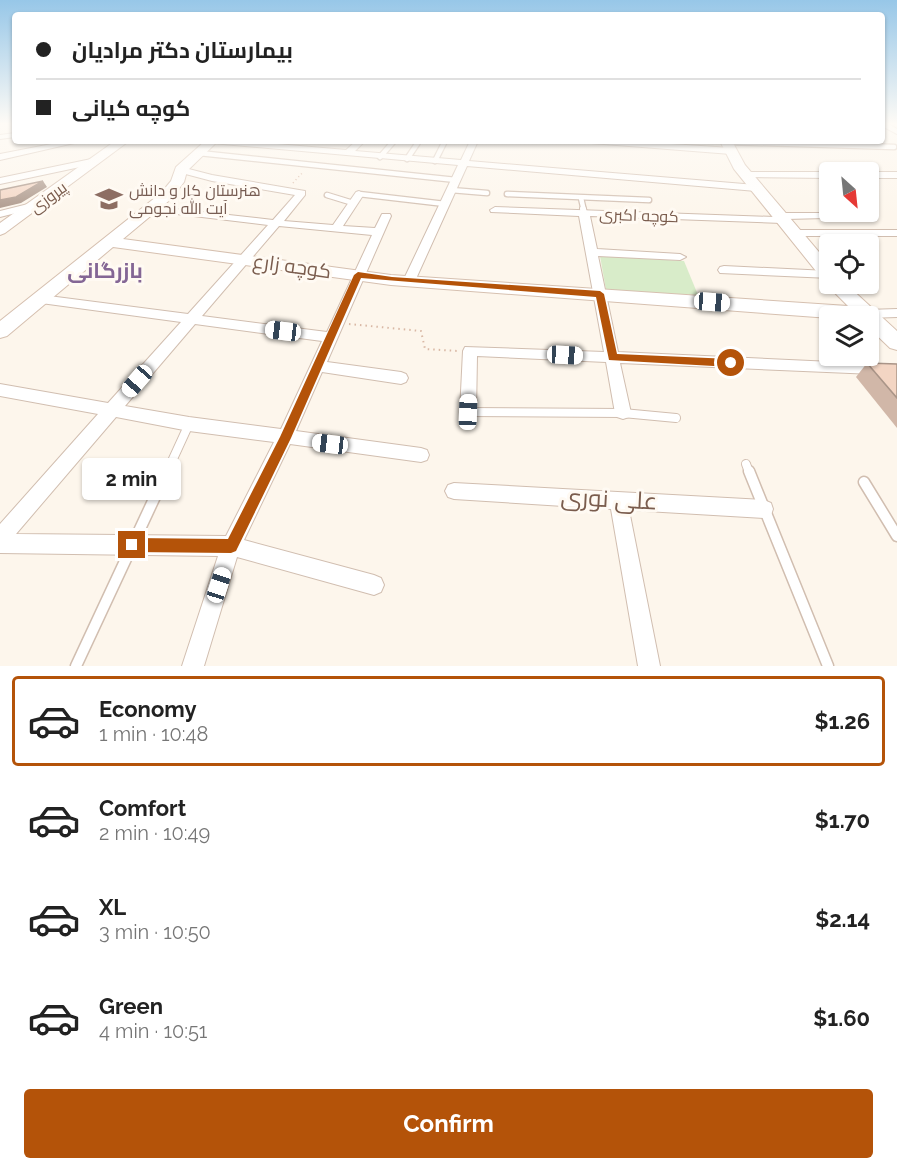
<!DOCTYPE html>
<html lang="en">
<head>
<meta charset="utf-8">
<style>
  body { margin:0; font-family:Raleway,Cairo,sans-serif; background:#f2f2f2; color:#222; height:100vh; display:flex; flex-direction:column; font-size:22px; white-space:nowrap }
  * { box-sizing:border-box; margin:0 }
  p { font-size:20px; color:#767676 }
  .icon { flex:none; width:33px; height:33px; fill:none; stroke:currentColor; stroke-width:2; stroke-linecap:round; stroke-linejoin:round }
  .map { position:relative; height:666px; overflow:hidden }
  .details { display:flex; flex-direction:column; background:#fff; flex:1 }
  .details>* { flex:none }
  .hud { position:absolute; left:12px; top:12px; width:873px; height:132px; border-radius:6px; box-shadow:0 2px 4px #0004; display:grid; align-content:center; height:132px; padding:0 24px; background:#fff }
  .needle { width:39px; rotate:153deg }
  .fabs { position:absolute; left:819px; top:162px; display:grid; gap:12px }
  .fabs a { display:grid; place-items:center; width:60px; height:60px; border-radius:6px; background:#fff; box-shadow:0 2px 4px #0004; font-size:30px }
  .end { position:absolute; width:27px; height:27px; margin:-14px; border:8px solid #b45309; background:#fff; box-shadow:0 0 0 3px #fff }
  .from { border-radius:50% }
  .bubble { position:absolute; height:42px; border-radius:6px; background:#fff; box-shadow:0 2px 4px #0004; font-size:20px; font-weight:700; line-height:42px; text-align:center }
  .car { position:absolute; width:18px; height:36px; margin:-18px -9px; border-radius:8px; box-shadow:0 0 4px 2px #0007; background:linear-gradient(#fff 24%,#345 0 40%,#fff 0 76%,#345 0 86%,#fff 0) }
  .hud b { display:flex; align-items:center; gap:21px; height:57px; font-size:22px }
  .hud b+b { border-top:2px solid #e0e0e0 }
  .hud i { width:15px; height:15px; background:#222 }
  ul { padding:10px 0 0; list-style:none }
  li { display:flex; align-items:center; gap:18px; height:90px; margin:0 12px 9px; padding:0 12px; border:3px solid transparent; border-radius:6px }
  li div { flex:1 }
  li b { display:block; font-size:22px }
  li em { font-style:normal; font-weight:700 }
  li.active { border-color:#b45309 }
  li>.icon { width:54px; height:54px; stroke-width:1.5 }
  .cta { display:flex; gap:12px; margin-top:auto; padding:12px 24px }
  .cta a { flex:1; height:69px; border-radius:6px; background:#b45309; color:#fff; font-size:24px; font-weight:700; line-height:69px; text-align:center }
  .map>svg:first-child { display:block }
  .green { fill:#d8ecc9 }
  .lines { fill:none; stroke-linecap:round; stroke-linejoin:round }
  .lane-far3-casing { stroke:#d1beb0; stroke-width:7 }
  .lane-far2-casing { stroke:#d1beb0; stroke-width:8 }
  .lane-far1-casing { stroke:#d1beb0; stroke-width:10 }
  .lane-casing { stroke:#d1beb0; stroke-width:13 }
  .street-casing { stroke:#d1beb0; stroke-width:2 }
  .secondary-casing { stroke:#d6c0b0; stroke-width:2 }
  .path-far1 { stroke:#d9b8a5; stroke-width:1.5; stroke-dasharray:1 3; stroke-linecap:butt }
  .path { stroke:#d9b8a5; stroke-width:2; stroke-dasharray:1.5 4; stroke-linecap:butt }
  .lane-far3 { stroke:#fff; stroke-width:4.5 }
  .lane-far2 { stroke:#fff; stroke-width:6 }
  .lane-far1 { stroke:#fff; stroke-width:8 }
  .lane { stroke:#fff; stroke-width:10 }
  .street { fill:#fff; fill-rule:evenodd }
  .secondary { fill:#fff; fill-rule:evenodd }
  .wall { fill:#d1b7a8 }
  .shaded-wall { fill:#aa9588 }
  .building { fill:#f3d5c3; stroke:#aa9588; stroke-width:1.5 }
  .route { fill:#b45309 }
  .labels { text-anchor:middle; stroke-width:6; stroke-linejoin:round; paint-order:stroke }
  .far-education-label { font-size:16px; fill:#785e54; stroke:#fffaf3; text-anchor:start }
  .far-street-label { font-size:16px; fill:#7a5c4d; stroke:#fffaf3 }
  .street-label { font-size:20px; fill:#7a5c4d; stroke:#fffaf3 }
  .neighbourhood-label { font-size:21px; font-weight:bold; fill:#846695; stroke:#fffaf3 }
  .near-street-label { font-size:24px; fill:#7a5c4d; stroke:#fffaf3 }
</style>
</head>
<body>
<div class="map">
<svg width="897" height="666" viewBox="0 0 897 666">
  <rect width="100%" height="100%" fill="#fdf6ec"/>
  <!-- green -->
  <path class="green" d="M600,256L684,261L698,295L606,290Z"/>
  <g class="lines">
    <defs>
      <g id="lane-far3">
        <path d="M726,142L894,147"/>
        <path d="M199,153L456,180"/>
        <path d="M380,157L394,141"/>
        <path d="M407,159L419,141"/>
        <path d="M435,161L445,141"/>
        <path d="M451,190L487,193"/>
        <path d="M359,194L445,204"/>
        <path d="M507,194L649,200"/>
        <path d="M327,195L353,203"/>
        <path d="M581,198L584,211"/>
      </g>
      <g id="lane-far2">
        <path d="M583,209L584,213"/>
        <path d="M795,233H897"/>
      </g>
      <g id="lane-far1">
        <path d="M468,412L623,413L676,418"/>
        <path d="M746,464L749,472"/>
        <path d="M167,472L189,424"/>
      </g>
      <g id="lane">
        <path d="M749,471L828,666"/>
        <path d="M864,482L897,536"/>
        <path d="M76,666L167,471"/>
      </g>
      <g id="street">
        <path d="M882,124H889L897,129V134L882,126Z"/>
        <path d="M15,133V137L0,139V135Z"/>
        <path d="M67,141H83L0,160V154Z"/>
        <path d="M208,141H241L346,150L356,141H365L355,151L461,160L470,141H478L469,161L756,185L761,188L756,191L467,166L415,281L409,285L403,281L458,165L212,143Z"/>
        <path d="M587,141H626L731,148L735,151L731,154L591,143Z"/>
        <path d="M96,158L99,159V163L0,184V178Z"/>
        <path d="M181,167L212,175L305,191V195L284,221L333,225L356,192L359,191L364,194L343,226L375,228L382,214H390L391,216L384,232L327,362L401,372L406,374L408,378L406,382L401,384L322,372L296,431L421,448L427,450L429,455L427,460L421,462L290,444L244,540L374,575L381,578L384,585L381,592L374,595L237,557L204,666H182L218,556L0,553V524L98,414L0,396V384L108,403L181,322L41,303L37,302L35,299L37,296L41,295L188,314L268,225L152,211L147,208L148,206L273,220L295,195L212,181L178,172L177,170ZM279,226L372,235L327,332L202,316ZM195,324L322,341L281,429L189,417L125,406ZM116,417L189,431L274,442L226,536L16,534Z"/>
        <path d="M746,172H831L830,178L743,177V173Z"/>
        <path d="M867,172H897V178H868Z"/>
        <path d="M36,202L41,205L40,207L0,217V211Z"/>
        <path d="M495,207L774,217L779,213H830L831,215L826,218L786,219V222L782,223L590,216L597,249L680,254L686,257L680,260L598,256L618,352L897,365V375L620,363L631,413L629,417L623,419L617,417L615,413L606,362L477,356L476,412L474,416L468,418L462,416L460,412L463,351L465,347L604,352L579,216L491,212L490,210Z"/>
        <path d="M724,266L828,271L830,278L720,273L718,270L720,267Z"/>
        <path d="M897,309V317L868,318L861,314L867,310Z"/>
        <path d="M454,483L764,500L771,503L773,509L771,515L764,518L629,510L660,666H638L611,509L454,499L448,497L445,491L448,485Z"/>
      </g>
      <g id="secondary">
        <path d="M115,141H129L5,233L0,235V223Z"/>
        <path d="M205,141H218L187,171L184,182L171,199L123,239L391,275L848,306L830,288L829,282L824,281L734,169L720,141H732L745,165L830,265V284H846L897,331V350L890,348L868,327V316L830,318L391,285L113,247L7,336L0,338V321L161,193L171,181L176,167Z"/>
      </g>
    </defs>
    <!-- lane-far3 casing -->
    <use href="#lane-far3" class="lane-far3-casing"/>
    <!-- lane-far2 casing -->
    <use href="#lane-far2" class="lane-far2-casing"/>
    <!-- lane-far1 casing -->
    <use href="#lane-far1" class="lane-far1-casing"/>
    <!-- lane casing -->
    <use href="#lane" class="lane-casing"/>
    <!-- street casing -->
    <use href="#street" class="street-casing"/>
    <!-- secondary casing -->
    <use href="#secondary" class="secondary-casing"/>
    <!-- path-far1 -->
    <path class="path-far1" d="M293,183L303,172"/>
    <!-- path -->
    <path class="path" d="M349,324L421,331L425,349L458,351"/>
    <!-- lane-far3 -->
    <use href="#lane-far3" class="lane-far3"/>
    <!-- lane-far2 -->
    <use href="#lane-far2" class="lane-far2"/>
    <!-- lane-far1 -->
    <use href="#lane-far1" class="lane-far1"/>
    <!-- lane -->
    <use href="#lane" class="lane"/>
    <!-- street -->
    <use href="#street" class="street"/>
    <!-- secondary -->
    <use href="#secondary" class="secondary"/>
  </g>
  <!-- wall -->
  <path class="wall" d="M867,363L897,364V428L856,377Z"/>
  <!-- shaded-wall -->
  <path class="shaded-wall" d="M43,181L47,187L21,203L0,208V200Z"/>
  <!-- building -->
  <g class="building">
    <path d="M43,181L16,197L0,200V190Z"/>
    <path d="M867,363L897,364V398Z"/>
  </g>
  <!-- sky -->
  <linearGradient id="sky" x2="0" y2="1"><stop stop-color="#97c7e8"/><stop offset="0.57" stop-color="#fefbf6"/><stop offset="1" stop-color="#fefbf6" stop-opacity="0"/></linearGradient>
  <rect width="897" height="217" fill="url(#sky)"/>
  <!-- route -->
  <path class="route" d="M358,272L392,277L600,291L604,294L617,354L731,359L736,363L731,367L609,360L596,297L361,278L291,438L236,551L231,553L132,552L127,550L125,545L127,540L132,538L228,539L280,437L354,275Z"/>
  <!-- icons -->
  <defs>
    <symbol id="school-bare" viewBox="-9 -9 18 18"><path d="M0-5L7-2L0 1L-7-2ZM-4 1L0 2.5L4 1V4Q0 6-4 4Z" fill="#8d6e63" stroke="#fffaf3" stroke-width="2.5" paint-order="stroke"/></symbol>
  </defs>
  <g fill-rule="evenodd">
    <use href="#school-bare" x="90" y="180" width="38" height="38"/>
  </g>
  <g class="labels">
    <!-- far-education labels -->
    <g class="far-education-label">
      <text x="129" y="196">هنرستان کار و دانش<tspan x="129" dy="18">آیت الله نجومی</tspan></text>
    </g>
    <!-- far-street labels -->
    <g class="far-street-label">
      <text transform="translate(48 197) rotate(-36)" y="6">پیروزی</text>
      <text transform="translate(639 215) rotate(2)" y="6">کوچه اکبری</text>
    </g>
    <!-- street labels -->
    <g class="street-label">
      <text transform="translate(292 266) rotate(8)" y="7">کوچه زارع</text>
    </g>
    <!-- neighbourhood labels -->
    <g class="neighbourhood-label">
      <text x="105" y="278">بازرگانی</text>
    </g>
    <!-- near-street labels -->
    <g class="near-street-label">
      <text transform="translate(609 499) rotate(3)" y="8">علی نوری</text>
    </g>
  </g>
</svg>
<div class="fabs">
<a><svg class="needle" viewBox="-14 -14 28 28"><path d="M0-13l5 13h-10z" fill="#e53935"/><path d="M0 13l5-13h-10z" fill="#767676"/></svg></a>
<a><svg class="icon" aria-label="locate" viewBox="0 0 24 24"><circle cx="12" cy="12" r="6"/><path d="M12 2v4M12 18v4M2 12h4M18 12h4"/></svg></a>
<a><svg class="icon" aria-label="layers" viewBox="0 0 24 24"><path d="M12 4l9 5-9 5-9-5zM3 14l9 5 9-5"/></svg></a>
</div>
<i class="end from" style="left:731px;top:363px"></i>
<i class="end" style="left:132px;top:545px"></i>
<div class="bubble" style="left:82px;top:458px;width:99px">2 min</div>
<i class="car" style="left:712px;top:302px;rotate:94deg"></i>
<i class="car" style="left:283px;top:331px;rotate:277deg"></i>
<i class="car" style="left:565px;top:355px;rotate:93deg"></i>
<i class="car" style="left:137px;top:381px;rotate:221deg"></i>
<i class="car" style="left:468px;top:412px;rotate:2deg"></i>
<i class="car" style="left:330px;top:444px;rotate:277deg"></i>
<i class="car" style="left:219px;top:585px;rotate:18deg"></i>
<div class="hud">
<b><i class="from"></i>بیمارستان دکتر مرادیان</b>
<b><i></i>کوچه کیانی</b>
</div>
</div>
<section class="details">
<ul>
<li class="active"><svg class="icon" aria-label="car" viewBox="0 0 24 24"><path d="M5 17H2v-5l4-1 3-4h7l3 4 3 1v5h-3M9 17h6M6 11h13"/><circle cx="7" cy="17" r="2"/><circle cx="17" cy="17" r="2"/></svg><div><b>Economy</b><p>1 min · 10:48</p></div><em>$1.26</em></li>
<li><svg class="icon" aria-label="car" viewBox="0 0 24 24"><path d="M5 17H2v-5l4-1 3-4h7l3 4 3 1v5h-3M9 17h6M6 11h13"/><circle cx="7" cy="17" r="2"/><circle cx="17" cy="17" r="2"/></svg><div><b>Comfort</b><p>2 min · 10:49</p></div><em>$1.70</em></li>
<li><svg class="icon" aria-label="car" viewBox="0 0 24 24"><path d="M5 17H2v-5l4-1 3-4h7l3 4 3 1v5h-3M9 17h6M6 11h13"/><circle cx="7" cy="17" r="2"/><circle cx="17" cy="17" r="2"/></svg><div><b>XL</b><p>3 min · 10:50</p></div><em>$2.14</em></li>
<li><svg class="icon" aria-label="car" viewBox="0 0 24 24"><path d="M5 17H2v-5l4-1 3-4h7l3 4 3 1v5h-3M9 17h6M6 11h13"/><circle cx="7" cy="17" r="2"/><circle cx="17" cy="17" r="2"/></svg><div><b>Green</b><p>4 min · 10:51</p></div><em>$1.60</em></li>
</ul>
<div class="cta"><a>Confirm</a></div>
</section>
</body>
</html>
